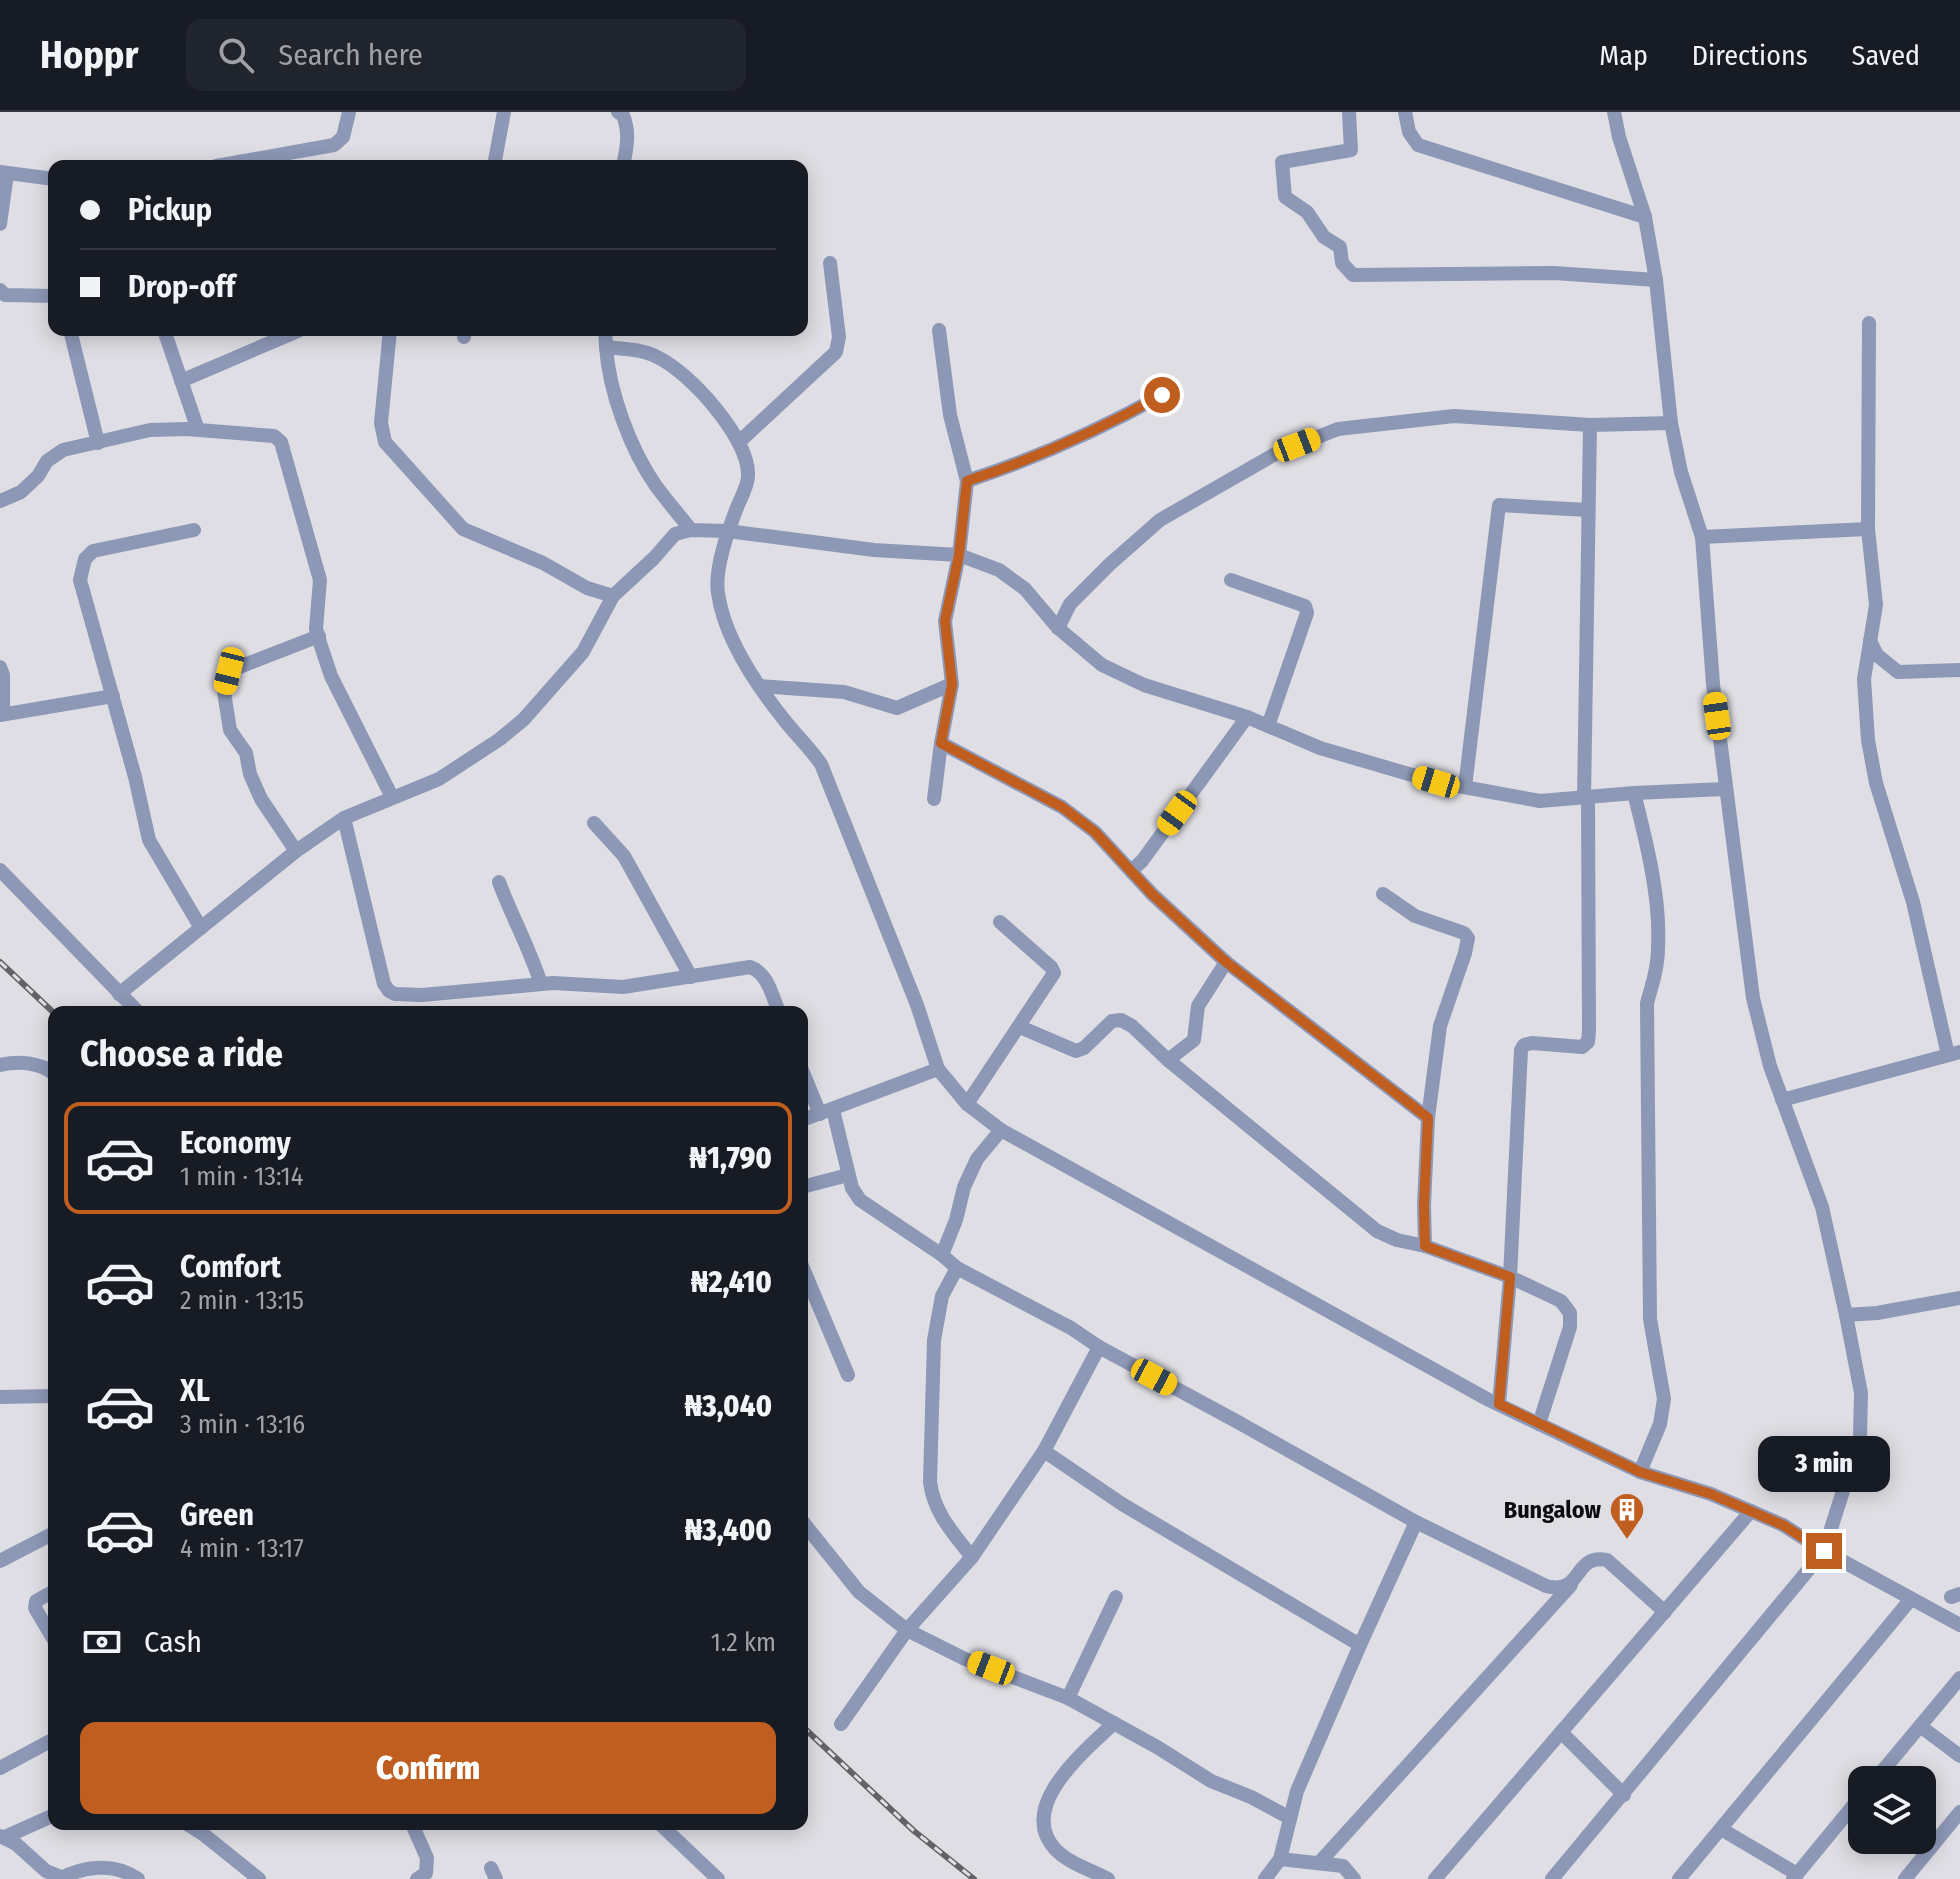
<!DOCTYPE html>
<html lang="en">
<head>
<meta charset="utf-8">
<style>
  body { margin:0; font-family:"Fira Sans Condensed",sans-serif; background:#20242c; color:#f1f3f6; height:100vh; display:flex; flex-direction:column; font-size:30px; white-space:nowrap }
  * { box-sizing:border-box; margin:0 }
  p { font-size:26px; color:#9ea1a6 }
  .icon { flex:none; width:44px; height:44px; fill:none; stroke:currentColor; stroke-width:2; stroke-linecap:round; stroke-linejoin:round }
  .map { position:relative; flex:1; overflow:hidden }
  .sheet { position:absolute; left:48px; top:894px; width:760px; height:824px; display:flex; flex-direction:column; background:#171b24; border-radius:16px; box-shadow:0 4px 20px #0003 }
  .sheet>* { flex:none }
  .banner { position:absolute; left:48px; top:48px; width:760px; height:176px; border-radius:16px; box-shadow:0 4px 20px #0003; display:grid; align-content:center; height:176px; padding:0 32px; background:#171b24 }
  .fabs { position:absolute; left:1848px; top:1654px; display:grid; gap:16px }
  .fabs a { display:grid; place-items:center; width:88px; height:88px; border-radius:16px; background:#171b24; box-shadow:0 4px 20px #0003; font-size:40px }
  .end { position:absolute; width:36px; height:36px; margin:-18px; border:10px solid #bf5e1e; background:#fff; box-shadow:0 0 0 4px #fff }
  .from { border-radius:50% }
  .bubble { position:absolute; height:56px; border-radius:16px; background:#171b24; box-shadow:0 4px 20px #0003; font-size:26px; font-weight:800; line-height:56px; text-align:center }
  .car { position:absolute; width:24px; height:48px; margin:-24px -12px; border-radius:10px; box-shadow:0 0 6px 2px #0007; background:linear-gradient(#f5c518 24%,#345 0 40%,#f5c518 0 76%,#345 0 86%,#f5c518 0) }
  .banner b { display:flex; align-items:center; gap:28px; height:76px; font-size:30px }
  .banner b+b { border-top:2px solid #363941 }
  .banner i { width:20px; height:20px; background:#f1f3f6 }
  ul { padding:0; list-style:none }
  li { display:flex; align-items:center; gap:24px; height:112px; margin:0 16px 12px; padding:0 16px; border:4px solid transparent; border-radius:16px }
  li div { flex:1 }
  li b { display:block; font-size:30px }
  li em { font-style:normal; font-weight:800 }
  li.active { border-color:#bf5e1e }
  li>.icon { width:72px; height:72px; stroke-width:1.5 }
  h2 { padding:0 32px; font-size:36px; line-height:96px }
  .pay { display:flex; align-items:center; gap:20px; height:88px; padding:0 32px; font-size:30px }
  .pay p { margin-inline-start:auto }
  .primary-button { display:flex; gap:16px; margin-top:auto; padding:16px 32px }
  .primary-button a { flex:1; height:92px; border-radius:16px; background:#bf5e1e; color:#fff; font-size:32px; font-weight:800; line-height:92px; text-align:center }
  header { display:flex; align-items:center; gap:48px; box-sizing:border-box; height:112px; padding:0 40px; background:#171b24; border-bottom:2px solid #363941 }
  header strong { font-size:38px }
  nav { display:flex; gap:44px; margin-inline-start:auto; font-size:28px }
  .search { width:560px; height:72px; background:#20242c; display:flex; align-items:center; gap:20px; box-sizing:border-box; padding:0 28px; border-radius:16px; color:#9ea1a6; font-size:30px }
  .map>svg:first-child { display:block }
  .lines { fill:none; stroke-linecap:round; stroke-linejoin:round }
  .minor { stroke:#8d98b7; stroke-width:14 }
  .rail-casing { stroke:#636266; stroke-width:6 }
  .rail { stroke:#dfdee4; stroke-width:3; stroke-dasharray:9; stroke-linecap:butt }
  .route { stroke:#bf5e1e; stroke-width:10 }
  .labels { text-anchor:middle; stroke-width:8; stroke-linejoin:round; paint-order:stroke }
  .poi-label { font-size:24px; font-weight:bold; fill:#0c0c0e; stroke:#dfdee4; text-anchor:end }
</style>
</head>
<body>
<header>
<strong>Hoppr</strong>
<div class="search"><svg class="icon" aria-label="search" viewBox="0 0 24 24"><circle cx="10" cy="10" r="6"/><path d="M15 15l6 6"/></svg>Search here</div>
<nav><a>Map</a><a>Directions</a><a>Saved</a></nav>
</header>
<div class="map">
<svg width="1960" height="1767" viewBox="0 0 1960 1767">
  <rect width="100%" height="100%" fill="#dfdee4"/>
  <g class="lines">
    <!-- minor -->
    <g class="minor">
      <path d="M618,0L623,3C630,21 627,35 623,54"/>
      <path d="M1349,0L1351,38L1282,50L1285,85L1307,100L1324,125L1340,135L1342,151L1353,163L1554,161L1656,168"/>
      <path d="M1405,0L1409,20L1418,33L1645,105"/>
      <path d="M1614,0L1619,25L1645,105L1656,168L1671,311L1681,360L1702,425L1713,572L1753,886L1770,954L1822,1095L1846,1203L1877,1201L1960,1186"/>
      <path d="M216,54L334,33L343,25L349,0"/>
      <path d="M494,54L504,0"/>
      <path d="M0,60L54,67"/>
      <path d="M0,112L7,62"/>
      <path d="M0,178L5,183L54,184"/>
      <path d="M1869,211L1868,417L1876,493L1864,567L1868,628L1876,671L1913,790L1948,943"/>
      <path d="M70,218L98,331"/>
      <path d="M164,218L198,318"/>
      <path d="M390,218L381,311L385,330L463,417L543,451L587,476L613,484"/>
      <path d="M605,218L606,235C624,237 643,237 659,246C690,261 750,327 748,364C748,373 742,384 738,393C729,416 714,456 718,481C724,525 755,571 782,605C794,621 809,635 821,652L917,893L938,957L967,992L1001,1018L1489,1288L1640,1360L1711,1382L1783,1413L1824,1439L1960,1513"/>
      <path d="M464,225L465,218"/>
      <path d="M606,235C609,279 630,337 656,374C667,389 680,404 691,418"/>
      <path d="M181,269L300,218"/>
      <path d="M739,330L836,240L839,225L830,151"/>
      <path d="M967,369C1034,347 1101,317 1162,283"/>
      <path d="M0,389L21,380L38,364L47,349L63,338L150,318L186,317L274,324L281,330L320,468L316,517L321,534L331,564L392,685"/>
      <path d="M194,418L93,439L85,447L80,468L135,665L149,728L201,816"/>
      <path d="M1702,425L1868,417"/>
      <path d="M1231,468L1305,494L1307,501L1268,614"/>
      <path d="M1058,516L1070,492L1110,452L1160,408L1277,341L1338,317L1454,304L1590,313L1671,311"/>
      <path d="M1870,529L1877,543L1898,560L1960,558"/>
      <path d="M0,555L3,563V600"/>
      <path d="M760,574L844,580L897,596L952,572"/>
      <path d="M0,603L113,584"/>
      <path d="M941,631L1062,695L1095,720L1152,782L1226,850L1428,1006"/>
      <path d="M1465,675L1499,393L1588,398"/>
      <path d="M1634,681C1646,728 1661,787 1658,836C1658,855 1652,873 1647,891L1650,1207L1664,1287L1660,1312L1640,1360"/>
      <path d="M1584,686L1590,313"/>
      <path d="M934,687L941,631L952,572L945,509L959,443L967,369L950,303L939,218"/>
      <path d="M344,706L384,872L389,879L395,882L422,883L553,871L623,875L750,855C768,861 772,884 779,900"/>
      <path d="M594,711L624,744L691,865"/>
      <path d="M296,739L261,687L250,662L246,641L230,618L224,580L229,559L319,524"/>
      <path d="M0,758L138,900"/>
      <path d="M1132,758L1142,749L1247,605"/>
      <path d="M499,770C512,805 530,837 541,872"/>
      <path d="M1383,782L1415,804L1464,821L1468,826L1465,841L1440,914L1428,1006L1424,1093L1425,1134"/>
      <path d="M119,882L296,739L344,706L439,667L500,627L524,607L583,540L613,484L654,446L675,422L691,418L728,419L874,438L959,443L999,458L1025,477L1058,516L1102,553L1144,573L1247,605L1320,636L1436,670L1540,689L1634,681L1725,677"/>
      <path d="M1020,915L1076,939L1084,936L1112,909L1121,908L1132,914L1168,948L1377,1119L1397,1128L1425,1134L1510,1165L1561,1189L1570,1201V1215L1539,1312"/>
      <path d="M1168,948L1194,928L1198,894L1226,850"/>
      <path d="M0,953C18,949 40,950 54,962"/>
      <path d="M802,958L820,1002"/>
      <path d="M1782,988L1960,940"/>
      <path d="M967,992L1054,861L1051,855L1000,810"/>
      <path d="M833,998L852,1076L860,1088L942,1143L957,1156L1071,1216L1099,1235L1236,1309L1416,1410L1546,1474C1583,1484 1573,1441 1607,1448L1665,1500"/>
      <path d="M802,1008L938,957"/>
      <path d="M802,1075L848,1063"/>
      <path d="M942,1143L956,1108L964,1075L977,1047L1001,1018"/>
      <path d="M802,1154L848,1263"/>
      <path d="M957,1156L942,1184L934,1228L930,1370C934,1401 953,1421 972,1445"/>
      <path d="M1099,1235L1044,1339L1122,1392L1360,1533"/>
      <path d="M0,1285L54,1284"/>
      <path d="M1499,1292L1510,1165L1521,938L1524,933L1532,931L1582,935L1588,930L1589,919L1588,686"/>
      <path d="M802,1409L859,1480L907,1518L965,1547L1068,1586L1157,1635L1211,1669L1251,1685L1290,1706"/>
      <path d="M0,1449L54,1421"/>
      <path d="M54,1479L36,1489L35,1496L54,1528"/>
      <path d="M1951,1485L1960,1482"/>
      <path d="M1068,1586L1116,1485"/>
      <path d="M841,1612L907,1518L972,1445L1044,1339"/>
      <path d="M1920,1614L1960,1644"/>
      <path d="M1561,1620L1624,1683"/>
      <path d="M0,1656L54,1627"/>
      <path d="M1875,1668L1960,1566"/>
      <path d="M187,1712L203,1722L259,1767"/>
      <path d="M412,1712L427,1746L426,1761L417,1767"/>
      <path d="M660,1712L718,1767"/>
      <path d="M1721,1717L1797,1762"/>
      <path d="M0,1724L16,1732L46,1759L61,1765"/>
      <path d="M5,1725L54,1703"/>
      <path d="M1280,1747L1343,1754L1354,1767"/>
      <path d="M1319,1751L1571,1473"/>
      <path d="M491,1756L496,1767"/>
      <path d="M59,1767C84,1754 114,1750 138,1767"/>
      <path d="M1108,1767C1091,1758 1068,1751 1055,1737C1016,1694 1086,1638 1114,1611"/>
      <path d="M1265,1767L1280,1747L1297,1679L1360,1533L1416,1410"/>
      <path d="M1435,1767L1751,1399"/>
      <path d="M1552,1767L1824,1439L1860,1325L1861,1281L1846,1203"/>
      <path d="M1679,1767L1911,1487"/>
      <path d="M1793,1767L1862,1683"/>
      <path d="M1905,1767L1960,1700"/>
    </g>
    <defs>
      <g id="rail">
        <path d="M0,850L54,901"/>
        <path d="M802,1614L914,1719L974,1767"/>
      </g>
    </defs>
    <!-- rail casing -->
    <use href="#rail" class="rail-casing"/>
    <!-- rail -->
    <use href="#rail" class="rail"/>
  </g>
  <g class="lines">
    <!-- route -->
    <path class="route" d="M1162,283C1101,317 1034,347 967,369L959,443L945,509L952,572L941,631L1062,695L1095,720L1152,782L1226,850L1428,1006L1424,1093L1425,1134L1510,1165L1499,1292L1640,1360L1711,1382L1783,1413L1824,1439"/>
  </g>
  <!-- icons -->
  <defs>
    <symbol id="building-pin" viewBox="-11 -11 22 30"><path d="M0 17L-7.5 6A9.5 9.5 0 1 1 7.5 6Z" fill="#bf5e1e" stroke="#dfdee4"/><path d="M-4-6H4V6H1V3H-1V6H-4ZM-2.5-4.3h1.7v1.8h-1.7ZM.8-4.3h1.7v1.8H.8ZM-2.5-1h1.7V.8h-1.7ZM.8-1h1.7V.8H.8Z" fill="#fff"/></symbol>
  </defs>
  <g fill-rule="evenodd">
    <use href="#building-pin" x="1607" y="1378" width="40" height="54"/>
  </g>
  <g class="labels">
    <!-- poi labels -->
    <g class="poi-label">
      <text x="1601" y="1406">Bungalow</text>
    </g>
  </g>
</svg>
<div class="fabs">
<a><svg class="icon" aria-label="layers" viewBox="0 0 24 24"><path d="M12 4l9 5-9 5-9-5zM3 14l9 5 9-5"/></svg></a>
</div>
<i class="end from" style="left:1162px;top:283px"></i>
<i class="end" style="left:1824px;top:1439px"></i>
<div class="bubble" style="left:1758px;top:1324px;width:132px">3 min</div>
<i class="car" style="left:1297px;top:333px;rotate:69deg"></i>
<i class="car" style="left:229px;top:559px;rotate:194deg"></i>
<i class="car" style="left:1717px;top:604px;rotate:352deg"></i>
<i class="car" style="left:1436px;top:670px;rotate:287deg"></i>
<i class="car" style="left:1177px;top:701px;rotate:216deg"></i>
<i class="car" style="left:1154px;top:1265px;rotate:118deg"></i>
<i class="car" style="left:991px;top:1556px;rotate:291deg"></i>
<div class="banner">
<b><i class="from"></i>Pickup</b>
<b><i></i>Drop-off</b>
</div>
<section class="sheet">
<h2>Choose a ride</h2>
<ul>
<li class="active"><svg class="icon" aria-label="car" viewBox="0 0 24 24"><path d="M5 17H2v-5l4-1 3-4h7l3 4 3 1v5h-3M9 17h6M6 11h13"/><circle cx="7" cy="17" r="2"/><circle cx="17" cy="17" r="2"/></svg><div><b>Economy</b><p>1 min · 13:14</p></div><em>₦1,790</em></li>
<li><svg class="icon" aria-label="car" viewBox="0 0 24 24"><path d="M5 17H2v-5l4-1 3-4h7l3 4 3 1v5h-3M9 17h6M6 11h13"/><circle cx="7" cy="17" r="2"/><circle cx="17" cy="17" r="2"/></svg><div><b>Comfort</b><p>2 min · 13:15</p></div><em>₦2,410</em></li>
<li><svg class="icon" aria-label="car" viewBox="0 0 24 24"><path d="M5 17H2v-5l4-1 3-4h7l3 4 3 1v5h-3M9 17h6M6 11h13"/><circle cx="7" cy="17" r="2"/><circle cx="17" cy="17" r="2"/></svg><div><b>XL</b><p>3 min · 13:16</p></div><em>₦3,040</em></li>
<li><svg class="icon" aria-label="car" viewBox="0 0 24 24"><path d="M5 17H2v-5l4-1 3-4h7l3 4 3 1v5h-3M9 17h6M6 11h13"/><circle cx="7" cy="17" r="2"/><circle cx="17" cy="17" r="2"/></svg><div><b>Green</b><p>4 min · 13:17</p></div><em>₦3,400</em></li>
</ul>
<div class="pay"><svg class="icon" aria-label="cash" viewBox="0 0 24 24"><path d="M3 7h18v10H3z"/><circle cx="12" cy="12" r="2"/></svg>Cash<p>1.2 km</p></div>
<div class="primary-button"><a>Confirm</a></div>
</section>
</div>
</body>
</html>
